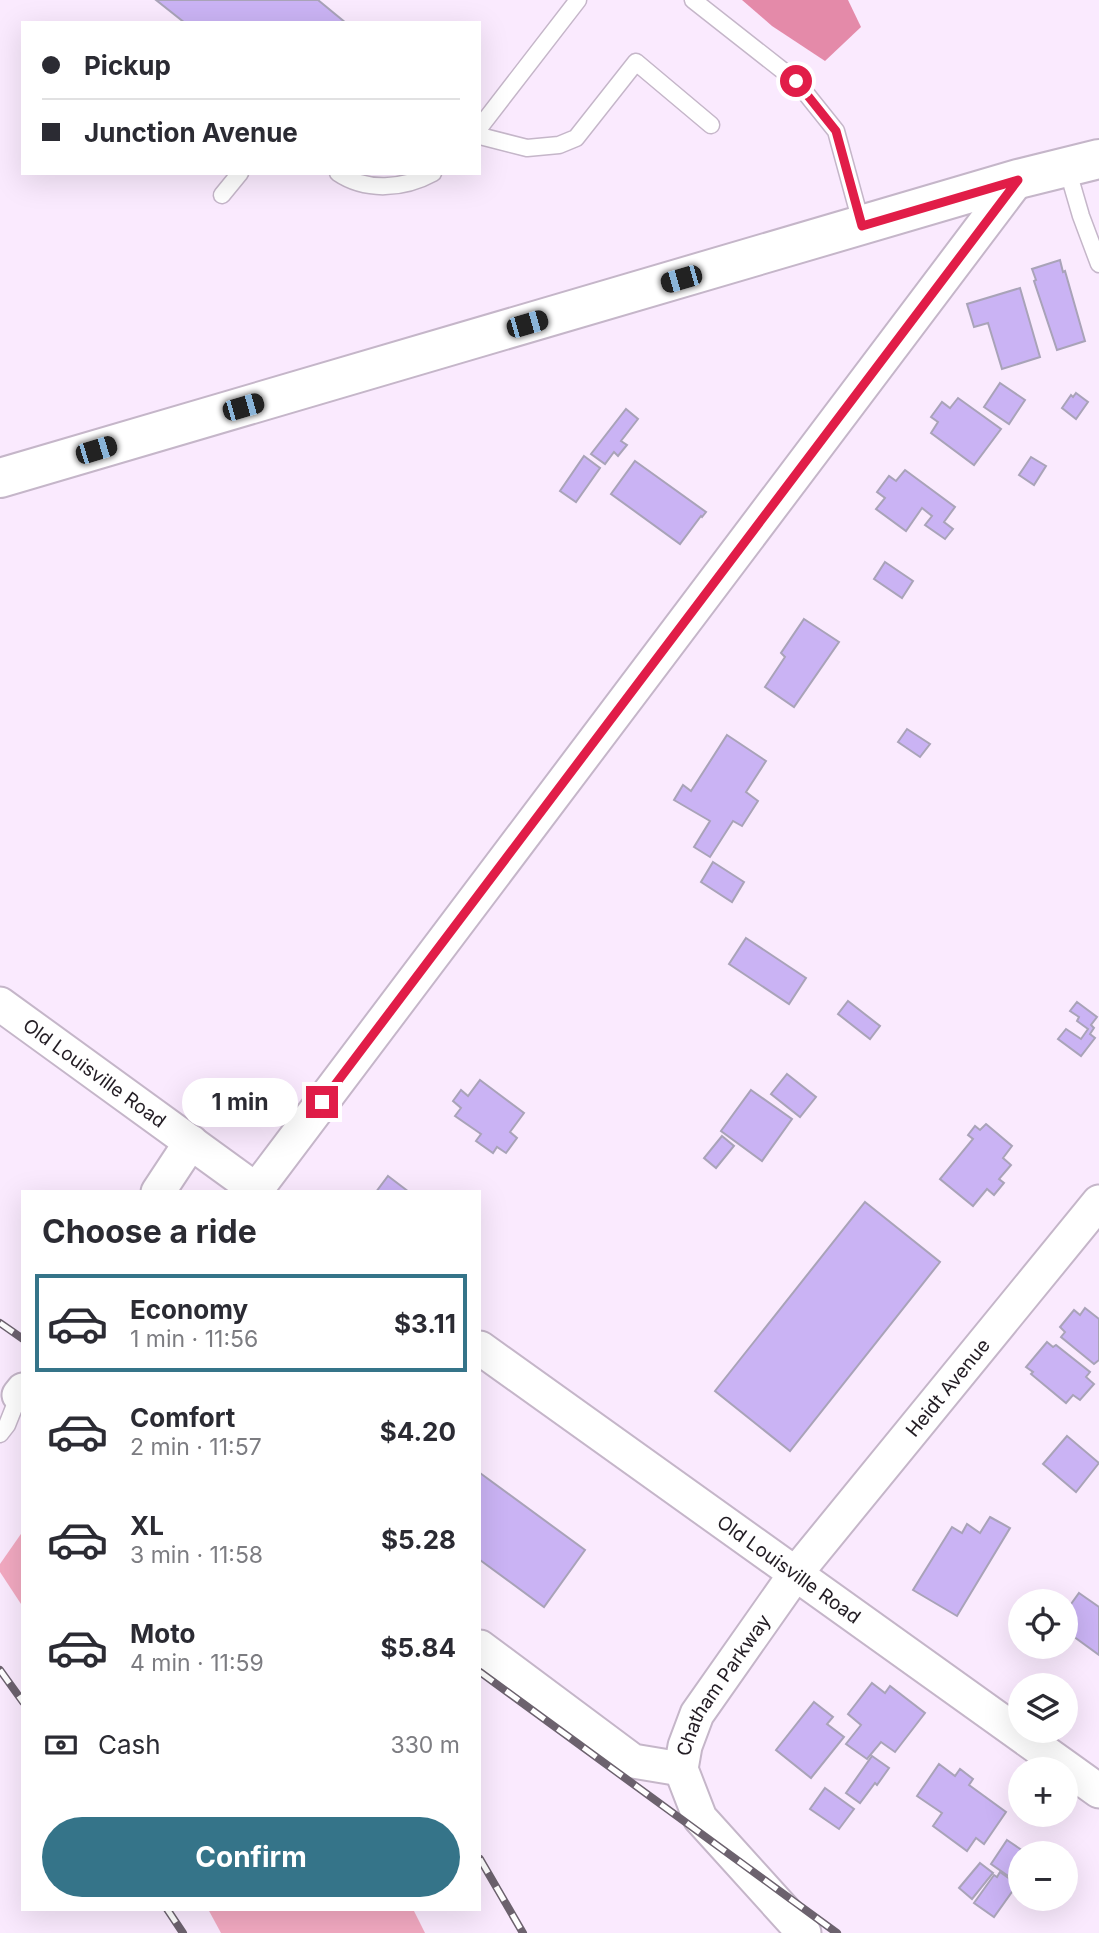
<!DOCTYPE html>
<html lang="en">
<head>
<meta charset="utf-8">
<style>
  body { margin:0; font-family:Inter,sans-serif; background:#f7f7f7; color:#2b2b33; height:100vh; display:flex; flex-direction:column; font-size:26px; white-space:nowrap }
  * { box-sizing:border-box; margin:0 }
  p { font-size:23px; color:#7c7c81 }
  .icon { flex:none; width:38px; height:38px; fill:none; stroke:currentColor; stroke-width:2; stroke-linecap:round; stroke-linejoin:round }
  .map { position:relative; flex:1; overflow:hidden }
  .drawer { position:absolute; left:21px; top:1190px; width:460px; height:721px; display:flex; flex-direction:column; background:#fff; border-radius:0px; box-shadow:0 7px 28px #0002 }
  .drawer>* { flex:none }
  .top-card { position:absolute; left:21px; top:21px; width:460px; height:154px; border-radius:0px; box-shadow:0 7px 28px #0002; display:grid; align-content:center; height:154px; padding:0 21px; background:#fff }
  .buttons { position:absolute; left:1008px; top:1589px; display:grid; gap:14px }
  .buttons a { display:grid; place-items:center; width:70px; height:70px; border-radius:50%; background:#fff; box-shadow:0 7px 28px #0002; font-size:35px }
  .end { position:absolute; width:32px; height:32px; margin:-16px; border:9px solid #e11d48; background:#fff; box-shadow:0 0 0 4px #fff }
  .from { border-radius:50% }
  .bubble { position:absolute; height:49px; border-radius:24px; background:#fff; box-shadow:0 7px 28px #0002; font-size:23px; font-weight:700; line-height:49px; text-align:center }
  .car { position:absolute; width:21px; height:42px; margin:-21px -10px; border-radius:9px; box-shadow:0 0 5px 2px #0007; background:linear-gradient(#222 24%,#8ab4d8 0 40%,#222 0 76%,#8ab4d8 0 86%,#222 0) }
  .top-card b { display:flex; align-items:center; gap:24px; height:66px; font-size:26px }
  .top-card b+b { border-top:2px solid #e1e1e2 }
  .top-card i { width:18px; height:18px; background:#2b2b33 }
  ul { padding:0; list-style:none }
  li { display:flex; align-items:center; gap:21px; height:98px; margin:0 14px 10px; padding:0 7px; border:4px solid transparent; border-radius:0px }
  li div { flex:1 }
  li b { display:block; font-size:26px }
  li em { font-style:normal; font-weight:700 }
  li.active { border-color:#357489 }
  li>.icon { width:63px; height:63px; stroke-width:1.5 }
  h2 { padding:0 21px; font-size:32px; line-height:84px }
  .pay { display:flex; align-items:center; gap:18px; height:77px; padding:0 21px; font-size:26px }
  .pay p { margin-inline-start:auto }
  .cta { display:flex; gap:14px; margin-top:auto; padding:14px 21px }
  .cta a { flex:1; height:80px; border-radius:42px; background:#357489; color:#fff; font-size:28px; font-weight:700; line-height:80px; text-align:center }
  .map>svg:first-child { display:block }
  .green { fill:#f2a9c1 }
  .forest { fill:#e48aa9 }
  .building { fill:#cab3f4; stroke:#a9a3b8; stroke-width:2 }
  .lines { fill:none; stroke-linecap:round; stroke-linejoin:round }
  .lane-casing { stroke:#c5b6c9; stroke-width:19 }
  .street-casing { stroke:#c5b6c9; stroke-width:37 }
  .primary-casing { stroke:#c5b6c9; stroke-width:42 }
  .lane { stroke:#fff; stroke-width:16 }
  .street { stroke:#fff; stroke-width:33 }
  .primary { stroke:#fff; stroke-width:38 }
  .rail-casing { stroke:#6c626e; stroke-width:8 }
  .rail { stroke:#fff; stroke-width:5; stroke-dasharray:16; stroke-linecap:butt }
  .route { stroke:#e11d48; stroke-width:9 }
  .labels { text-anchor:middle; stroke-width:7; stroke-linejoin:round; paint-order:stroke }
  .street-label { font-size:19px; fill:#221c23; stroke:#fff }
</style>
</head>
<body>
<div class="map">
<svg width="1099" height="1933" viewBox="0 0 1099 1933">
  <rect width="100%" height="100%" fill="#faeafe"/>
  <!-- green -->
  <g class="green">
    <path d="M23,1531V1607L0,1572V1564Z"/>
    <path d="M208,1909H413L425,1933H221Z"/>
  </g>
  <!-- forest -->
  <path class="forest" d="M742,0H848L861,27L825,61L772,26Z"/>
  <!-- building -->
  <g class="building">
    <path d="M156,0H318L346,23H185Z"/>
    <path d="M1060,260L1063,272L1065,271L1085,341L1057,350L1034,281L1036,280L1032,269Z"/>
    <path d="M1020,288L1040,357L1002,369L988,323L974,327L967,304Z"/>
    <path d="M1000,383L1025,400L1009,424L984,407Z"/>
    <path d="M1076,393L1088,402L1076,419L1062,408L1071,395L1073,397Z"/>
    <path d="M958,398L1001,429L974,465L931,433L938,422L931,417L942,402L950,408Z"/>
    <path d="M626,409L638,419L621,441L627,445L618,456L614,452L605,464L591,454Z"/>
    <path d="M584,456L600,468L576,502L560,491Z"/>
    <path d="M1031,457L1046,466L1034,485L1019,475Z"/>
    <path d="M635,461L706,512L702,517L701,516L680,544L611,494Z"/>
    <path d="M905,470L955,507L944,522L953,529L945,539L925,525L932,516L922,508L906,531L876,509L885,498L877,492L889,476L896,481Z"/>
    <path d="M885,562L913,581L902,598L874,579Z"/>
    <path d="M804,619L839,642L794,707L765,687L785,657L781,653Z"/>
    <path d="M907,729L930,744L920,757L898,742Z"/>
    <path d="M727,735L766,761L746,792L758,801L742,826L733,821L710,857L694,847L710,821L674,800L683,785L691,791Z"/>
    <path d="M713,862L744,882L732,902L701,882Z"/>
    <path d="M746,938L806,978L789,1004L729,964Z"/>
    <path d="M848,1001L880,1026L870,1039L838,1014Z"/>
    <path d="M1077,1002L1097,1017L1091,1025L1094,1028L1090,1034L1095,1038L1081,1056L1058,1039L1066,1029L1081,1039L1088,1029L1077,1021L1079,1017L1070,1011Z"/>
    <path d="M787,1074L816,1097L800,1117L771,1094Z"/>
    <path d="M480,1080L524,1113L510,1132L517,1138L506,1153L497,1147L493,1153L476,1141L481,1134L455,1116L461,1108L453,1101L461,1090L468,1096Z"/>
    <path d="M751,1090L792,1119L762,1161L721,1131Z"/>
    <path d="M986,1124L1012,1146L1003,1158L1011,1165L999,1179L1004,1183L994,1195L987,1189L973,1206L940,1179L973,1139L968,1135L975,1126L980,1130Z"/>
    <path d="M722,1136L734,1146L716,1168L704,1158Z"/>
    <path d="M388,1176L409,1192H376Z"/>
    <path d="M865,1202L940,1262L790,1451L715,1391Z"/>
    <path d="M1085,1308L1099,1319V1360L1094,1364L1061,1337L1065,1332L1060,1327L1074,1310L1080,1315Z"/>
    <path d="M1047,1342L1053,1347L1056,1345L1090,1372L1086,1377L1094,1384L1080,1400L1073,1395L1066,1403L1031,1374L1033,1372L1026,1367Z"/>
    <path d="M1067,1436L1099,1463L1076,1492L1043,1464Z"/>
    <path d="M480,1473L585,1550L544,1607L480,1560Z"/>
    <path d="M990,1517L1010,1528L957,1616L913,1590L952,1527L962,1533L967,1524L980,1533Z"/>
    <path d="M1079,1593L1099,1607V1655L1066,1631V1611Z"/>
    <path d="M872,1683L885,1693L890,1686L925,1713L895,1752L881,1742L867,1759L846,1744L861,1725L848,1714Z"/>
    <path d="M814,1702L833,1717L827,1724L844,1737L811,1778L776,1750Z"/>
    <path d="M872,1756L889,1768L877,1785L875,1783L860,1803L846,1793Z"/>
    <path d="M939,1764L955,1776L960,1769L973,1779L969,1785L1006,1812L984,1844L976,1838L967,1851L933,1826L942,1813L917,1796Z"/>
    <path d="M825,1788L854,1809L839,1829L810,1809Z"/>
    <path d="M1007,1840L1026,1853H1020V1871L1014,1880L991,1864Z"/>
    <path d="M980,1863L993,1873L972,1899L959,1888Z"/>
    <path d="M1000,1872L1014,1882L1011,1887L1014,1889L994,1917L974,1903L994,1875L997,1877Z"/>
  </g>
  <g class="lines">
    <defs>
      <g id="lane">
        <path d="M693,0L796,81L836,131L862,226"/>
        <path d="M480,127L578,0"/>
        <path d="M480,136L527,148L559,145L576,138L636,62L711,125"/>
        <path d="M1067,168L1081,216L1099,264"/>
        <path d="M338,173C366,192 404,189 433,173"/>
        <path d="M222,195L240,173"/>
        <path d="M0,1434L7,1425L19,1395"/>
      </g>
      <g id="street">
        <path id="s1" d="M0,1004L259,1192"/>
        <path d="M256,1190L1018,179"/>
        <path d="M158,1192L191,1142"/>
        <path id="s2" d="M480,1348L1099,1791"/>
        <path d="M19,1395L23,1390"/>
        <path d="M480,1647L633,1761L681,1769"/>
        <path id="s3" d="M804,1933L700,1818L681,1769L685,1746L697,1714L796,1573L1099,1202"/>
      </g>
      <path id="primary" d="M0,478L1018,179L1099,159"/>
    </defs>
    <!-- lane casing -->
    <use href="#lane" class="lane-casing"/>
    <!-- street casing -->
    <use href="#street" class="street-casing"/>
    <!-- primary casing -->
    <use href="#primary" class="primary-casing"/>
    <!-- lane -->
    <use href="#lane" class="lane"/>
    <!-- street -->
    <use href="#street" class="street"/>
    <!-- primary -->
    <use href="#primary" class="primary"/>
    <defs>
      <g id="rail">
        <path d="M0,1323L23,1339"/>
        <path d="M0,1670L23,1702"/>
        <path d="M480,1672L837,1933"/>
        <path d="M480,1859L523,1933"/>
        <path d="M167,1909L183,1933"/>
      </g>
    </defs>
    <!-- rail casing -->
    <use href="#rail" class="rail-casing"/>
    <!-- rail -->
    <use href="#rail" class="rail"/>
  </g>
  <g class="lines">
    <!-- route -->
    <path class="route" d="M322,1102L1018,180L862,226L836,131L796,81"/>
  </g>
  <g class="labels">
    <!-- street labels -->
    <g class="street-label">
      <text dy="7" stroke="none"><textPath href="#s1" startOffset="117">Old Louisville Road</textPath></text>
      <text dy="7" stroke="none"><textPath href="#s3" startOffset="677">Heidt Avenue</textPath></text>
      <text dy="7" stroke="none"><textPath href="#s2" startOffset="380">Old Louisville Road</textPath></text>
      <text dy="7" stroke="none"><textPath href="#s3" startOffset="303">Chatham Parkway</textPath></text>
    </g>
  </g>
</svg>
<div class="buttons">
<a><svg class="icon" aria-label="locate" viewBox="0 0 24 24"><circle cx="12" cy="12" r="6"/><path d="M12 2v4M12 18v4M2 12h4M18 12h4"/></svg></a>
<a><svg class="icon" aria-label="layers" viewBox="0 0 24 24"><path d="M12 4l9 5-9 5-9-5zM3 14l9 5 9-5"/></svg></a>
<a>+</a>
<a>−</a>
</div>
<i class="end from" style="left:796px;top:81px"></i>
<i class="end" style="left:322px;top:1102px"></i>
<div class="bubble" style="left:182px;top:1078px;width:116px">1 min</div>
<i class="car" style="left:681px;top:279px;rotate:254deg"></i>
<i class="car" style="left:527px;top:324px;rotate:74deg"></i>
<i class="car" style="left:243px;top:407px;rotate:74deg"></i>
<i class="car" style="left:96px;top:450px;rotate:73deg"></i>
<div class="top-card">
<b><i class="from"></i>Pickup</b>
<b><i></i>Junction Avenue</b>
</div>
<section class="drawer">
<h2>Choose a ride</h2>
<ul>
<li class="active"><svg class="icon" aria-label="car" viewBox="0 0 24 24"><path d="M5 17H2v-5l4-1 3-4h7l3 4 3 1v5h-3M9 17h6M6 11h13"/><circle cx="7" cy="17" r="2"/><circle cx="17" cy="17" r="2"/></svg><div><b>Economy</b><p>1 min · 11:56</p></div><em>$3.11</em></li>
<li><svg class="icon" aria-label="car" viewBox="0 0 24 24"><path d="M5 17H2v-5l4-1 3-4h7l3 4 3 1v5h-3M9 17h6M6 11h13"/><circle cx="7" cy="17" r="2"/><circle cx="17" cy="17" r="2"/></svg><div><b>Comfort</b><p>2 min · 11:57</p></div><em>$4.20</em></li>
<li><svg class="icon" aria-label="car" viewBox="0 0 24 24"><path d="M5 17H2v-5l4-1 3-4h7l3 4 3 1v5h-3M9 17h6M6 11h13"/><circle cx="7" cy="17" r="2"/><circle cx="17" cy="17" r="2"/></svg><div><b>XL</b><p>3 min · 11:58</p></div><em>$5.28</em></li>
<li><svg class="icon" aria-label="car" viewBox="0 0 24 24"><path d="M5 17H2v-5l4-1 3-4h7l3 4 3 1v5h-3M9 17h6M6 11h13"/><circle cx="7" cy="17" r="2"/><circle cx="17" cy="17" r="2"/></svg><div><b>Moto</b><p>4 min · 11:59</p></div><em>$5.84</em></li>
</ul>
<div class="pay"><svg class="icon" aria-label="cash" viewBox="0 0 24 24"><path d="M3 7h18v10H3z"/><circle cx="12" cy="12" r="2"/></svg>Cash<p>330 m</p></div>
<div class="cta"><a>Confirm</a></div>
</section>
</div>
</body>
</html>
